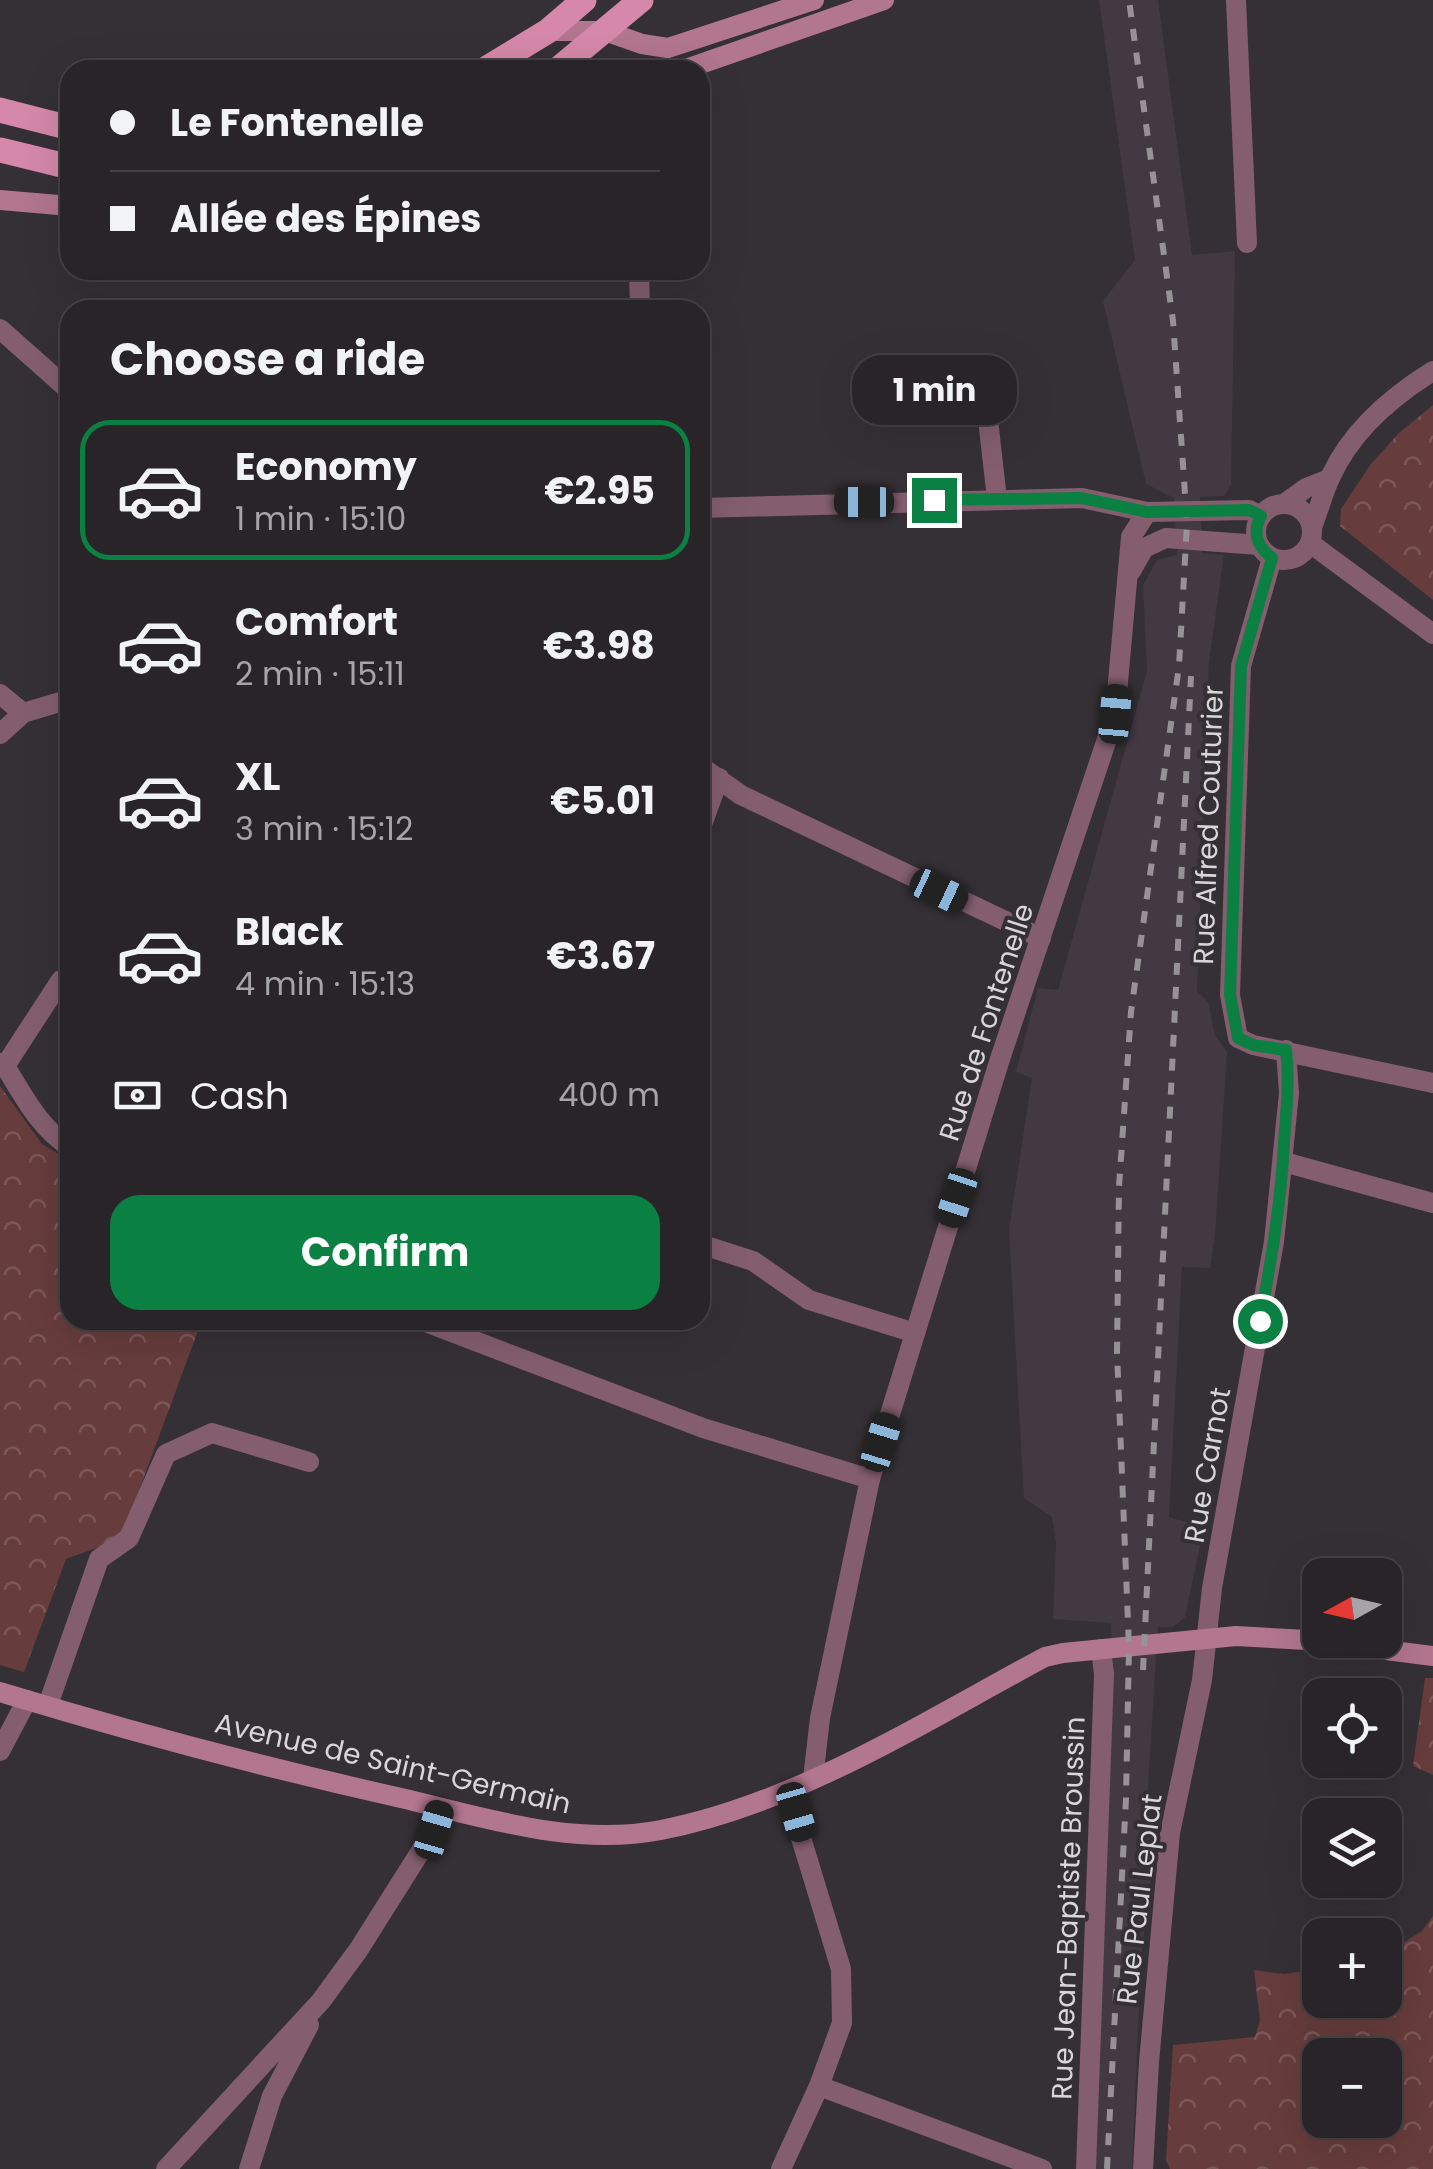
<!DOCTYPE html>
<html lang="en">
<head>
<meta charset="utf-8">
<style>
  body { margin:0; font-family:Poppins,sans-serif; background:#302c30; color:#f1f3f6; height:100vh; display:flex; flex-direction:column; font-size:38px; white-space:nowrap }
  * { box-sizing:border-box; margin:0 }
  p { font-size:32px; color:#a5a4a8 }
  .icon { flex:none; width:55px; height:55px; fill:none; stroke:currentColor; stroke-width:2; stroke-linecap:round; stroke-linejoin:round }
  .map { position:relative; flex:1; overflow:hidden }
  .panel { position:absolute; left:60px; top:300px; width:650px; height:1030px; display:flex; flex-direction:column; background:#282428; border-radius:30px; box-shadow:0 10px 40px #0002,0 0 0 2px #444145 }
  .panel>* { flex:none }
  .hud { position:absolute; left:60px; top:60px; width:650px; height:220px; border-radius:30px; box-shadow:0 10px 40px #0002,0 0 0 2px #444145; display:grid; align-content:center; height:220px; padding:0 50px; background:#282428 }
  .needle { width:65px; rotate:262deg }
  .fabs { position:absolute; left:1302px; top:1558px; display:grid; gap:20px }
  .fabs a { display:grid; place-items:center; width:100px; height:100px; border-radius:20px; background:#282428; box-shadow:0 10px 40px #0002,0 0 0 2px #444145; font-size:50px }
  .end { position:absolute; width:45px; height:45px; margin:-22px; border:12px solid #0b8043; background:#fff; box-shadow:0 0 0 5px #fff }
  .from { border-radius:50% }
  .bubble { position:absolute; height:70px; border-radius:30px; background:#282428; box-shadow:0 10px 40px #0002,0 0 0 2px #444145; font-size:32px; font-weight:700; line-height:70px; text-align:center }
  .car { position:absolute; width:30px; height:60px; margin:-30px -15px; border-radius:12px; box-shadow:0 0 8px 2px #0007; background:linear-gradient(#222 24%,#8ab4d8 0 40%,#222 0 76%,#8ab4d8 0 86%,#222 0) }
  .hud b { display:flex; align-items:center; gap:35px; height:95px; font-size:38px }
  .hud b+b { border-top:2px solid #444145 }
  .hud i { width:25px; height:25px; background:#f1f3f6 }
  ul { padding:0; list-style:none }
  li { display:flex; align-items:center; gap:30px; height:140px; margin:0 20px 15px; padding:0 30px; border:5px solid transparent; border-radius:30px }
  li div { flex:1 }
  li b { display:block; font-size:38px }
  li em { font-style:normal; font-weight:700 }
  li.current { border-color:#0b8043 }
  li>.icon { width:90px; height:90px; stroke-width:1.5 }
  h2 { padding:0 50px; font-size:45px; line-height:120px }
  .pay { display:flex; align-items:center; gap:25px; height:110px; padding:0 50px; font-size:38px }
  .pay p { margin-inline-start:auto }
  .button { display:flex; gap:20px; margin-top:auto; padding:20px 50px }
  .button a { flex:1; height:115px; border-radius:30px; background:#0b8043; color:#fff; font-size:40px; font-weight:700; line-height:115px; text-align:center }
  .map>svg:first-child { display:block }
  .built { fill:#423942 }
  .park { fill:url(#park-crowns); fill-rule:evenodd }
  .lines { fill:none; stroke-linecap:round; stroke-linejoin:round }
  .street { stroke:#845e6e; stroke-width:20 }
  .secondary { stroke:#b2768f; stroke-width:20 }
  .primary { stroke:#d588a9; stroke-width:25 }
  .rail { stroke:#969296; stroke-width:6; stroke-dasharray:12 12; stroke-linecap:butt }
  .route { stroke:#0b8043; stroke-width:12 }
  .labels { text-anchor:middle; stroke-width:8; stroke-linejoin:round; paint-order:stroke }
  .street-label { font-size:28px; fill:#d9d6d9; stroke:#353035 }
</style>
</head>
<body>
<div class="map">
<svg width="1433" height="2169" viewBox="0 0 1433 2169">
  <defs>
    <pattern id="park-crowns" width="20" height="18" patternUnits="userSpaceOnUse" patternTransform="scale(2.5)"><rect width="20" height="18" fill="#673c3c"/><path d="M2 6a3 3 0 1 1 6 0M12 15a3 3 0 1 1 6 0" fill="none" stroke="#7c5758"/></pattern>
  </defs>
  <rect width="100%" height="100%" fill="#353035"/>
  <!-- built -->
  <path class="built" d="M1099,0H1158L1192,255L1235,251L1231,484L1225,496L1200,497L1202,553L1224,555L1209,662L1197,991L1208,1002L1215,1035L1227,1052L1215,1235L1210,1268L1182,1267L1169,1517L1204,1527L1185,1617L1173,1627H1158L1146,1819L1158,1823L1141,1959L1132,2169H1090L1113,1685L1111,1623L1053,1619L1056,1543L1052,1517L1024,1498L1009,1229L1032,1078L1016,1072L1038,988L1058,990L1147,671L1143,585L1157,560L1177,555L1174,498L1146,484L1103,301L1135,260Z"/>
  <!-- park -->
  <g class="park">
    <path d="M1433,405V600L1340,526L1341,509L1371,464L1399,433Z"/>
    <path d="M0,1086L42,1144L70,1161V1320H202L121,1539L66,1559L24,1672L0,1665Z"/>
    <path d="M1425,1678H1433V1775L1413,1766Z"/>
    <path d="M1433,1916V2169H1170L1166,2160L1173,2045L1255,2037L1260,2020L1254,1970L1284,1974L1320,1969V2000H1385V1954L1422,1931ZM1320,2055H1385V2120H1320Z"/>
  </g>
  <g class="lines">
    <!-- street -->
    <g class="street">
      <path d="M1236,0L1247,243"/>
      <path d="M639,270L640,310"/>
      <path d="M0,329L70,391"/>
      <path d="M976,382L985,393L997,499"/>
      <path d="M1284,504L1306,488L1329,479"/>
      <circle cx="1284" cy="532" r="28"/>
      <path d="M700,508L1082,498L1147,512L1249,510L1261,516"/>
      <path d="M1312,527C1319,510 1323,492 1331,476C1352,430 1391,397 1433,371"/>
      <path d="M1310,543L1433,634"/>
      <path d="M1272,558L1241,666L1230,995L1238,1038L1253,1045L1433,1083"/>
      <path d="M1131,571L1144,548L1166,538L1259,545"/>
      <path d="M0,694L23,713"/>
      <path d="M0,734L23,713L70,699"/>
      <path d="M700,766L741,795L1041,938"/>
      <path d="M700,830L719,778"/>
      <path d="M0,1063L5,1066C23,1095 40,1129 70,1147"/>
      <path d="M5,1066L61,980L70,978"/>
      <path d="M1284,1162L1433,1203"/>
      <path d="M700,1244L753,1261L809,1300L915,1333"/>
      <path d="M420,1320L703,1428L870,1479"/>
      <path d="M48,1705L99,1559L129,1538L166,1454L212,1433L309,1462"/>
      <path d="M0,1751L27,1700"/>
      <path d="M813,1779L820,1718L870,1479L999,1062L1115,715L1131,537L1147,512"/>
      <path d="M819,2086L1042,2169"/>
      <path d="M166,2169L321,2001L359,1949L434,1830L441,1808"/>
      <path d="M249,2169L272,2096L309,2025"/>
      <path d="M781,2169L819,2086L842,2023L841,1969L787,1792"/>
      <path d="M1086,2169L1104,1674L1101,1649"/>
      <path d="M1143,2169L1149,2062L1170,1833L1202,1680L1212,1588L1274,1242L1289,1093L1286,1050"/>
    </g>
    <!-- secondary -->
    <g class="secondary">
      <path d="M548,31H605L642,44L668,48L814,0"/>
      <path d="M683,70L884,0"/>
      <path d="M0,200L70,206"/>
      <path d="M0,1692C132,1732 267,1768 401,1798C487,1818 573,1847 661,1830C796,1804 925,1721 1045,1657L1063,1653L1236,1636L1307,1640L1433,1656"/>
    </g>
    <!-- primary -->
    <g class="primary">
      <path d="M484,70L548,31L584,0"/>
      <path d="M557,70L641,0"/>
      <path d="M0,110L70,128"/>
      <path d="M0,150L70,167"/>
    </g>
    <!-- rail -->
    <g class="rail">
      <path d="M1143,1670L1191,676"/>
      <path d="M1107,2169L1126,1798L1129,1647L1117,1352L1119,1187L1131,1012L1179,666L1187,523L1173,321L1129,0"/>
    </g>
  </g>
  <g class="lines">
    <!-- route -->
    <path class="route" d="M934,500L1082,498L1147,512L1249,510L1261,516C1252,533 1257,546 1272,558L1241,666L1230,995L1238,1038L1253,1045L1286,1050C1290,1083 1286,1112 1284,1143C1281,1203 1271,1262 1260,1321"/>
  </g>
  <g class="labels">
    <!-- street labels -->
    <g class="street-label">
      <text transform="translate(1208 825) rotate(-88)" y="10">Rue Alfred Couturier</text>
      <text transform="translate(986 1022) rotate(-72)" y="10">Rue de Fontenelle</text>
      <text transform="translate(1207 1465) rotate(-80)" y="10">Rue Carnot</text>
      <text transform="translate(393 1763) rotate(13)" y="10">Avenue de Saint-Germain</text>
      <text transform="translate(1139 1899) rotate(-83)" y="10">Rue Paul Leplat</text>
      <text transform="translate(1068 1908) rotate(-88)" y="10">Rue Jean-Baptiste Broussin</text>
    </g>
  </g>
</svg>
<div class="fabs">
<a><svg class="needle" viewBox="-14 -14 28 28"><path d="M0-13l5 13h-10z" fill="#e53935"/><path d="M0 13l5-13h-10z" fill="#a5a4a8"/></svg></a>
<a><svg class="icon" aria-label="locate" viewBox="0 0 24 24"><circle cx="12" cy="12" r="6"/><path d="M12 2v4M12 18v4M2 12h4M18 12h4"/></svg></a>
<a><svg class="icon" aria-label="layers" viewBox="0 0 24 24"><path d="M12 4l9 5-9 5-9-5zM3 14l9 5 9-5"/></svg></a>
<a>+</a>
<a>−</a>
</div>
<i class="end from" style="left:1260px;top:1321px"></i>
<i class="end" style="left:934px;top:500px"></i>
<div class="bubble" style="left:852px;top:355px;width:165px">1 min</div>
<i class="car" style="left:864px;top:502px;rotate:270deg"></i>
<i class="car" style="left:1115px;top:714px;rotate:5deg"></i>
<i class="car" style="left:939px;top:891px;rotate:115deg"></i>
<i class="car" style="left:957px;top:1198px;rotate:198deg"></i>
<i class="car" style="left:881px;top:1442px;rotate:17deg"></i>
<i class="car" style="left:796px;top:1812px;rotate:164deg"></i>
<i class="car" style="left:434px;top:1830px;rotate:16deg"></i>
<div class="hud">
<b><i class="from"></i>Le Fontenelle</b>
<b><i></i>Allée des Épines</b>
</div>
<section class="panel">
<h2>Choose a ride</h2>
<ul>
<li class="current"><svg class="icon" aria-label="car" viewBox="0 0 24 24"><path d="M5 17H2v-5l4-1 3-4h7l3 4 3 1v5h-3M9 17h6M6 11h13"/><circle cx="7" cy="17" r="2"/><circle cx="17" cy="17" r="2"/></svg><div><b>Economy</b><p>1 min · 15:10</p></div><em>€2.95</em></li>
<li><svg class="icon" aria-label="car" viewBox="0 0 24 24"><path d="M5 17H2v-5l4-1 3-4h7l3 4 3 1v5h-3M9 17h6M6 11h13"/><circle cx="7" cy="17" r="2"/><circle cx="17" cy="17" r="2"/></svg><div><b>Comfort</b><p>2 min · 15:11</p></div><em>€3.98</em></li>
<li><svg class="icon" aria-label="car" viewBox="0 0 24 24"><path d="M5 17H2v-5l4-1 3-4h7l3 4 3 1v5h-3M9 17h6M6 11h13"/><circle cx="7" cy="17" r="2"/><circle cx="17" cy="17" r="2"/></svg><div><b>XL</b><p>3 min · 15:12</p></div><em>€5.01</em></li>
<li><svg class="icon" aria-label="car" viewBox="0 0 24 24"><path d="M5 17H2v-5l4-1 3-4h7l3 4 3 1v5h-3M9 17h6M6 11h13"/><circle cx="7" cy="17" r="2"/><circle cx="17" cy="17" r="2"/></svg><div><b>Black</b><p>4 min · 15:13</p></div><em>€3.67</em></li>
</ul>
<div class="pay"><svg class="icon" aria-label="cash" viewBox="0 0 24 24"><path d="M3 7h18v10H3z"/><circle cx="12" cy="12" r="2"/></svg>Cash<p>400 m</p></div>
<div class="button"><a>Confirm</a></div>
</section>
</div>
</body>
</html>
